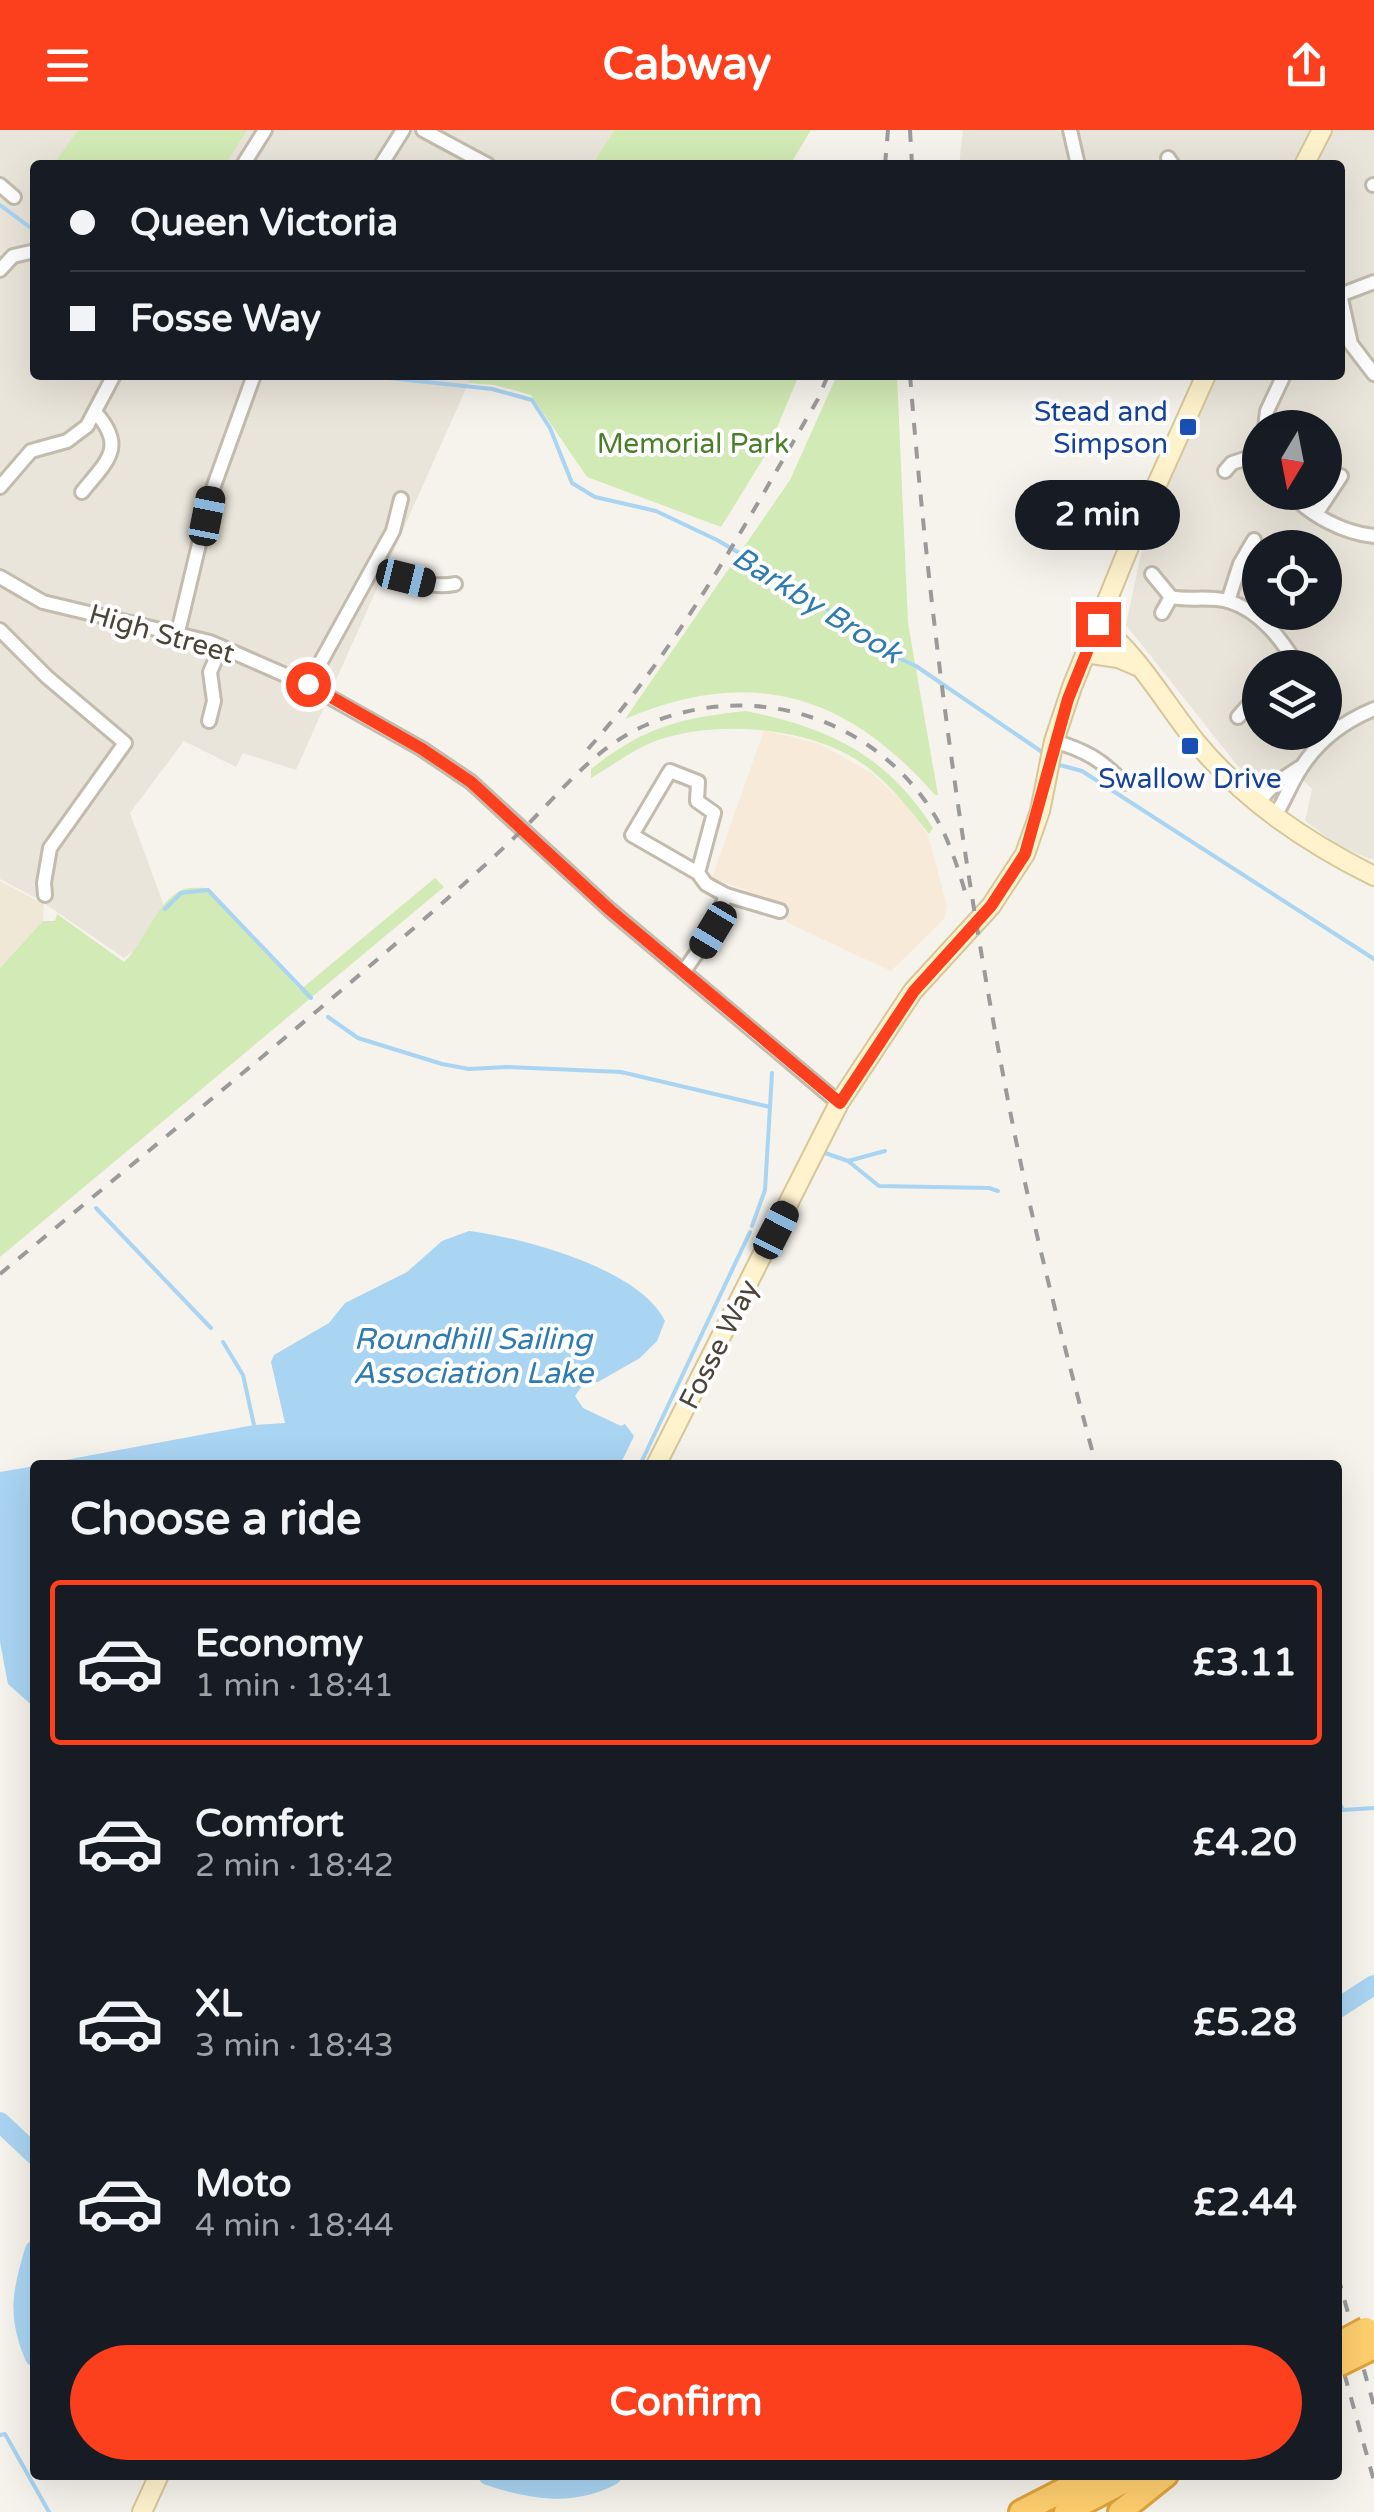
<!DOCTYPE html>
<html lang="en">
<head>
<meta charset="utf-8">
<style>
  body { margin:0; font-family:"Varela Round",sans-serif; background:#242831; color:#f1f3f6; height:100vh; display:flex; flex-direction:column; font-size:38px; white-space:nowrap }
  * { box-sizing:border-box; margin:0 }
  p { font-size:32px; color:#9ea1a6 }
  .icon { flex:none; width:55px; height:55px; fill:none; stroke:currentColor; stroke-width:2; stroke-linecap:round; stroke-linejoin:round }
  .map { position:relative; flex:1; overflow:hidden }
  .panel { position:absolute; left:30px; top:1330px; width:1312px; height:1020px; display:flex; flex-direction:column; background:#171b24; border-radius:10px; box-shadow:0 10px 40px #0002 }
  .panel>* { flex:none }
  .top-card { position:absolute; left:30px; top:30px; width:1315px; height:220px; border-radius:10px; box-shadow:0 10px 40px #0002; display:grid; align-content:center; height:220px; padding:0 40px; background:#171b24 }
  .needle { width:65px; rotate:190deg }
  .tools { position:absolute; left:1242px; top:280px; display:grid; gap:20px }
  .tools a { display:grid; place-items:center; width:100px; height:100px; border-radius:50%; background:#171b24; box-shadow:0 10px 40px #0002; font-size:50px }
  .end { position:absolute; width:45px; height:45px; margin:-22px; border:12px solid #fc3f1d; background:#fff; box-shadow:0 0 0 5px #fff }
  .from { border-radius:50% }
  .bubble { position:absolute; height:70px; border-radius:35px; background:#171b24; box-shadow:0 10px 40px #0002; font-size:32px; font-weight:700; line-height:70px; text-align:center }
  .car { position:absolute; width:30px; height:60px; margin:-30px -15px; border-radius:12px; box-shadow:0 0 8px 2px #0007; background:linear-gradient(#222 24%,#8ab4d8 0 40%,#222 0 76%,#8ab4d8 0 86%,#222 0) }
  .top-card b { display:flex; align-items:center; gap:35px; height:95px; font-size:38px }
  .top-card b+b { border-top:2px solid #363941 }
  .top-card i { width:25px; height:25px; background:#f1f3f6 }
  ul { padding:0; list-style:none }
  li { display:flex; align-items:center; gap:30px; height:165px; margin:0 20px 15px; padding:0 20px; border:5px solid transparent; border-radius:10px }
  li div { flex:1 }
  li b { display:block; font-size:38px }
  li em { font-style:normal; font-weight:700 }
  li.selected { border-color:#fc3f1d }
  li>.icon { width:90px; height:90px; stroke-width:1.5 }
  h2 { padding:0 40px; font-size:45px; line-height:120px }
  .button { display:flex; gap:20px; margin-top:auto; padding:20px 40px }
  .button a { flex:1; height:115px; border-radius:60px; background:#fc3f1d; color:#fff; font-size:40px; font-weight:700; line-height:115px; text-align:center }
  header { display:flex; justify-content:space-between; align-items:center; height:130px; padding:0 40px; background:#fc3f1d; color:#fff; font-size:45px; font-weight:700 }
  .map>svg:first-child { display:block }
  .residential { fill:#eae5da; fill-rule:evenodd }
  .commercial { fill:#f7ead8 }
  .education { fill:#efe8d6 }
  .green { fill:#d2eab5 }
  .water { fill:#a9d4f2 }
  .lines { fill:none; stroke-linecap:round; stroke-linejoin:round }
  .stream { stroke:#a9d4f2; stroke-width:4 }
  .river { stroke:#a9d4f2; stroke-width:20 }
  .street-casing { stroke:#c2bbae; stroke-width:18 }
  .secondary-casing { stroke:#d6c79b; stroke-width:22 }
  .highway-casing { stroke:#e0a43c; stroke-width:28 }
  .street { stroke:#fff; stroke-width:12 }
  .secondary { stroke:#fff3cd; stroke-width:18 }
  .highway { stroke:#ffcf6e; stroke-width:22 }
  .rail { stroke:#9a9a9a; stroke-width:4; stroke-dasharray:12 12; stroke-linecap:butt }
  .highway-bridge-casing { stroke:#e0a43c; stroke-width:28; stroke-linecap:butt }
  .highway-bridge { stroke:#ffcf6e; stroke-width:22 }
  .route { stroke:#fc3f1d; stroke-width:12 }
  .transit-dot { fill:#1a4fb4; stroke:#fff; stroke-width:4 }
  .labels { text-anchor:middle; stroke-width:8; stroke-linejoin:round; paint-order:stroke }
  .transit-label { font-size:28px; fill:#164399; stroke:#fff; text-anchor:end }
  .park-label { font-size:28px; fill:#4a7f2a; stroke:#fff }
  .street-label { font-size:28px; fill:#4b4439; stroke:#fff }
  .water-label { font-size:30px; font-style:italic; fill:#2e7ab2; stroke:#fff }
</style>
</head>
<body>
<header><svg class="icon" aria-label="menu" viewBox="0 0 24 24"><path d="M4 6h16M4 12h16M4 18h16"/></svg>Cabway<svg class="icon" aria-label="share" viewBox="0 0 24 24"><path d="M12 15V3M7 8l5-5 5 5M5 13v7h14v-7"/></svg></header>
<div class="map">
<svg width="1374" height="2382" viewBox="0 0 1374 2382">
  <rect width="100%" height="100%" fill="#f6f3ec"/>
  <!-- residential -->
  <g class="residential">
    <path d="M0,0H614L592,35H35V245H472L296,640L243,623L236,637L184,611L130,683L164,776L137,819L124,828L38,769L0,749Z"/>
    <path d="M963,0H1374V730L1340,717L1305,691L1312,659L1290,638L1259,653L1237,635L1126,495L1141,423L1193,245H1340V35H959ZM1260,298H1325V362H1260ZM1260,418H1325V482H1260ZM1260,538H1325V602H1260Z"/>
  </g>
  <!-- commercial -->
  <path class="commercial" d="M764,600L820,614L873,644L908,676L928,705L947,776L944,789L891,841L786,792L787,775L712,748Z"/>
  <!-- education -->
  <path class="education" d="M0,751L44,774L43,791L0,838Z"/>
  <!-- green -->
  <g class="green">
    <path d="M78,0H247L225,35H53Z"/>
    <path d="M614,0H811L790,35H592Z"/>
    <path d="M472,245H799L765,326L721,397L587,347L531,265L495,255L468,253Z"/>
    <path d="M837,245H897L908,493L938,665H935C847,564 751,535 625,589L790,350Z"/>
    <path d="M746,581C829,598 886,624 933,698L929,704C910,680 892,656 866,636C814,597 719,589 658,610C635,618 612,636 591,648V639C644,597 679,588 746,581Z"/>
    <path d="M435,748L444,757L0,1127V838L43,791H55L57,784L124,832C145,813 155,772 182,760C188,757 200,758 207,758L300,860Z"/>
  </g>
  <!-- water -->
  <g class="water">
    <path d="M469,1101C524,1108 640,1139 665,1191L657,1211L640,1228L598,1252H585L575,1266L583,1278L621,1296L625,1294L634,1306L620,1335H38L254,1295L285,1293L271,1232L274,1225L329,1193L345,1173L407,1142L442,1111Z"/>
    <path d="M35,1336V1578L8,1554L0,1512V1342Z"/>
  </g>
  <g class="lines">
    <!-- stream -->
    <g class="stream">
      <path d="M0,75L35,101"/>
      <path d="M361,245L492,259L532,270L550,298L572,353L595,367L656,381L717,410L813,466L860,510L916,536L1045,624"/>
      <path d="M1056,634L1082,641L1374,829"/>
      <path d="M165,779L181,763L208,760L311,868"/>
      <path d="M328,887L358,908L442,934L469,939L507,937L621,942L770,977"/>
      <path d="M825,1023L848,1031L879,1056L989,1058L998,1061"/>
      <path d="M848,1031L885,1021"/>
      <path d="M96,1078L211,1198"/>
      <path d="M752,1096L765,1060L772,943"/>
      <path d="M223,1212L243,1245L254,1295"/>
      <path d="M640,1335L750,1102"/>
      <path d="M1338,1670L1343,1680L1374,1678"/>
      <path d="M0,2305L5,2304L49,2382"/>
    </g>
    <!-- river -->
    <g class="river">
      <path d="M1338,1878L1374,1855"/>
      <path d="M0,1992L35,2025"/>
      <path d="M35,2120C22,2162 17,2186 35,2227"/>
      <path d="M488,2345C529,2359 572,2367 612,2345"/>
    </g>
    <defs>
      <g id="street">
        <path d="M423,0L488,35"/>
        <path d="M1070,0L1078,35"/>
        <path d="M1168,28L1173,35"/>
        <path d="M243,35L265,0"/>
        <path d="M381,35L403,0"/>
        <path d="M0,55L14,67"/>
        <path d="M1373,55H1374"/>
        <path d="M0,140L13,126L35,121"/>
        <path d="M1340,164L1351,214L1374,244"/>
        <path d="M1340,165L1374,152"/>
        <path d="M1265,298L1267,281L1284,245"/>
        <path d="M1225,341L1232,333L1260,324"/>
        <path d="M0,357L31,321L67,311L87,296L114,245"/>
        <path d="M82,362C107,331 127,317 95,282"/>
        <path d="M1289,362C1310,385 1343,403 1374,406"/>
        <path d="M1316,384L1341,346"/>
        <path d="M1247,422L1260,431"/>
        <path d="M375,434C399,445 428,460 455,454"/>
        <path d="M1152,444L1171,467C1189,471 1209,466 1228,471C1261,481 1282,510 1299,538"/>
        <path d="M0,447L43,472L210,512L308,555L422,619L471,652L610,780L839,973"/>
        <path d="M1228,471L1240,434L1254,410"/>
        <path d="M1162,483L1171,467"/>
        <path d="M0,500L47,547L125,613L50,718L44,753L45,765"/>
        <path d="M178,502L211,364L254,245"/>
        <path d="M308,555L393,401L401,369"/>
        <path d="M1325,580L1337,599"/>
        <path d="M1238,587L1260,562"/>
        <path d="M209,591L214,571L210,542L221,517"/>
        <path d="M1054,611C1084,620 1103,630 1123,653"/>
        <path d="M1257,673L1276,653L1299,638"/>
        <path d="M1274,687C1285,671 1290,654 1301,638C1318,611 1345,591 1374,579"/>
        <path d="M726,765L780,781"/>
        <path d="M684,841L713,800L726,765L706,754L698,743L714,683L697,671L698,652L670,641L632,705L698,743"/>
      </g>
      <g id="secondary">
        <path d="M1304,35L1322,0"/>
        <path d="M1098,493C1139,526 1164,572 1196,612C1245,671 1306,712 1374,746"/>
        <path d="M1085,523L1118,528L1139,537"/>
        <path d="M656,1335L839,973L913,861L991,776L1025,724L1040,681L1054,611L1072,557L1131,412L1206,245"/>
        <path d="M142,2382L159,2345"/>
      </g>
      <g id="highway">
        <path d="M1021,2382L1093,2345"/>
        <path d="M1066,2382L1136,2345"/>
        <path d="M1120,2382L1166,2345"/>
      </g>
    </defs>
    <!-- street casing -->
    <use href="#street" class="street-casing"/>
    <!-- secondary casing -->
    <use href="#secondary" class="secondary-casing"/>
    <!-- highway casing -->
    <use href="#highway" class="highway-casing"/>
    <!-- street -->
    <use href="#street" class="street"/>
    <!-- secondary -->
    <use href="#secondary" class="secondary"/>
    <!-- highway -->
    <use href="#highway" class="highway"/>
    <!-- rail -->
    <g class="rail">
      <path d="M910,0L912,35"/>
      <path d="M885,35L888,0"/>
      <path d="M910,245C930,497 964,748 1013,996C1036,1110 1066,1223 1096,1335"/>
      <path d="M588,619C681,515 748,389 818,269L828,245"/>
      <path d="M0,1144C144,1024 289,907 430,784C466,752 503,720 536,686C570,651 600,615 646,595C745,552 859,582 923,668C945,697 956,731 966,765"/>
      <path d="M1338,2147L1374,2276"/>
      <path d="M1338,2221L1374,2351"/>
    </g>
    <defs>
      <g id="highway-bridge">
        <path d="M1338,2214L1366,2199"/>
        <path d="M1338,2235L1374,2217"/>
      </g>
    </defs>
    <!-- highway-bridge casing -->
    <use href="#highway-bridge" class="highway-bridge-casing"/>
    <!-- highway-bridge -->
    <use href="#highway-bridge" class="highway-bridge"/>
  </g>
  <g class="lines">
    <!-- route -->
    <path class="route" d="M308,554L422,619L471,652L610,780L840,973L914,861L991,776L1025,724L1068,569L1098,494"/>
  </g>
  <!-- markers -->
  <g class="transit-dot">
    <rect x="1178" y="287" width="20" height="20" rx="5"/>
    <rect x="1180" y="606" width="20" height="20" rx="5"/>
  </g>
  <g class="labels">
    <!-- transit labels -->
    <g class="transit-label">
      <text x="1168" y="291">Stead and<tspan x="1168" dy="32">Simpson</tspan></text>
      <text x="1190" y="658" text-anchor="middle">Swallow Drive</text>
    </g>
    <!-- park labels -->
    <g class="park-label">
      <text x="693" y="323">Memorial Park</text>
    </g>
    <!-- street labels -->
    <g class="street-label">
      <text transform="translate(162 503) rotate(16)" y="10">High Street</text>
      <text transform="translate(718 1214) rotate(-63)" y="10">Fosse Way</text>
    </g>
    <!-- water labels -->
    <g class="water-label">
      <text transform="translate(817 475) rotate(32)" y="10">Barkby Brook</text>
      <text x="473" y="1219">Roundhill Sailing<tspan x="473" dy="34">Association Lake</tspan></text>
    </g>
  </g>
</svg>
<div class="tools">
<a><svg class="needle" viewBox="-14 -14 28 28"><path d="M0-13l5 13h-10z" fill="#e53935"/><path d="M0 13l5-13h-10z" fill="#9ea1a6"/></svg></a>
<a><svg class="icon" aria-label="locate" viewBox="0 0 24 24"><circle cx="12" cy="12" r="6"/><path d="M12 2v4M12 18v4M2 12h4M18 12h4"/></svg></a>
<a><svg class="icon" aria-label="layers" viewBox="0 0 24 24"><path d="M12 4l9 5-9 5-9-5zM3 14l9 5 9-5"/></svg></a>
</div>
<i class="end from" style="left:308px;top:554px"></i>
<i class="end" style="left:1098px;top:494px"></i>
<div class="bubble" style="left:1015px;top:350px;width:165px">2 min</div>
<i class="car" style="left:207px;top:386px;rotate:11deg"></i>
<i class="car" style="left:406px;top:448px;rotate:104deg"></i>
<i class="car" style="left:713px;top:800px;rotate:211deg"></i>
<i class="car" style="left:776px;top:1100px;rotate:27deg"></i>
<div class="top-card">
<b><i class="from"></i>Queen Victoria</b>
<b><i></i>Fosse Way</b>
</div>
<section class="panel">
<h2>Choose a ride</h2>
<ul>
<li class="selected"><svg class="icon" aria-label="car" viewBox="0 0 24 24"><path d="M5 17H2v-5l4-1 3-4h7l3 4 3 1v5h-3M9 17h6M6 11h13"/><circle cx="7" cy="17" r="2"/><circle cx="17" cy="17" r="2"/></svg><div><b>Economy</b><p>1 min · 18:41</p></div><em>£3.11</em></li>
<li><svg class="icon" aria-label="car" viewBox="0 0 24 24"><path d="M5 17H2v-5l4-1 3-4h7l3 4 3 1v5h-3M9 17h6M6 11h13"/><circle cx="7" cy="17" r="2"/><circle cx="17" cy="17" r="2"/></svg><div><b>Comfort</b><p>2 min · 18:42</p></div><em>£4.20</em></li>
<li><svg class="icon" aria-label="car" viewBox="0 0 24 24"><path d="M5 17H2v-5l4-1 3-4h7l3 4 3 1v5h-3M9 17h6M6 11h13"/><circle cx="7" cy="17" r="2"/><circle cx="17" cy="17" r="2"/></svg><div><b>XL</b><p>3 min · 18:43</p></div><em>£5.28</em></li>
<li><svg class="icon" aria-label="car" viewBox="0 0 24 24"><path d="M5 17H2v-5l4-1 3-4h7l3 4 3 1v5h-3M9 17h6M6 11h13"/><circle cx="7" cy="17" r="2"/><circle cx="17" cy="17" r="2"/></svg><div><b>Moto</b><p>4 min · 18:44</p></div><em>£2.44</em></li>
</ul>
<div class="button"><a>Confirm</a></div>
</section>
</div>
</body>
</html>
